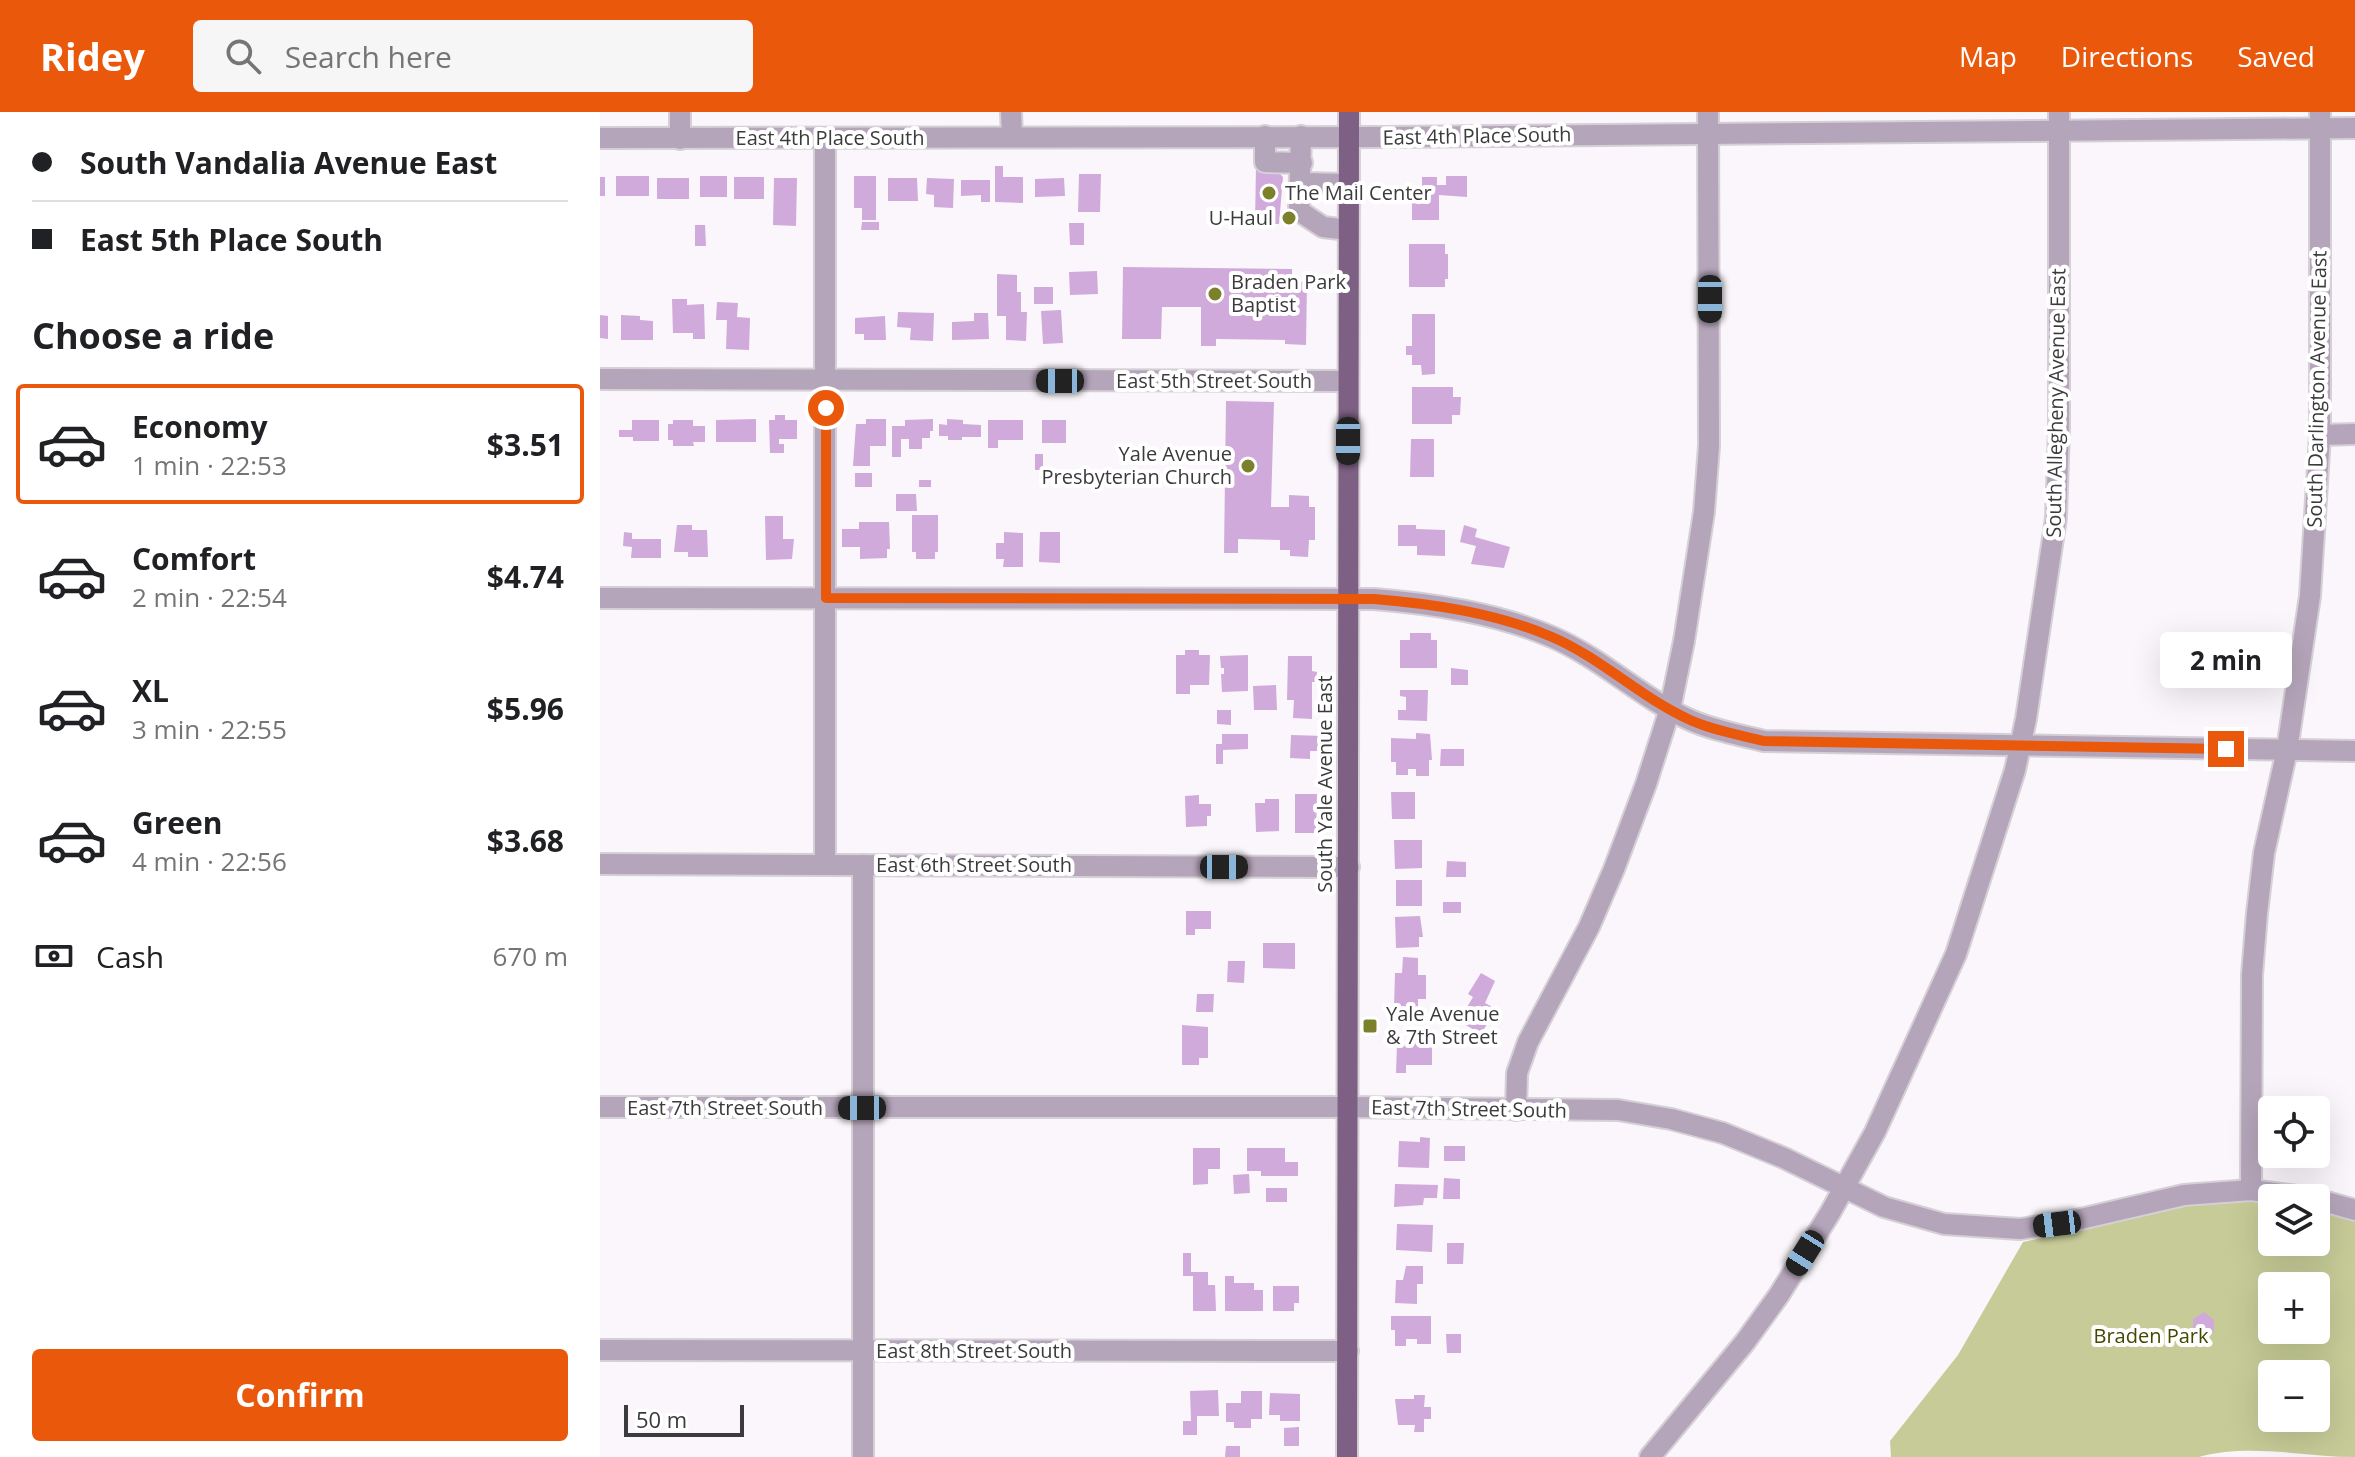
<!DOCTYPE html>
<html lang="en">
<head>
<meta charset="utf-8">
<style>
  body { margin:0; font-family:"Open Sans",sans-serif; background:#f6f6f6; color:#202124; height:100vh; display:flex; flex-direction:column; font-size:30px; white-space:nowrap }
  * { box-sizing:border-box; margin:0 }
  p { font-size:26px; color:#757577 }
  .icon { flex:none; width:44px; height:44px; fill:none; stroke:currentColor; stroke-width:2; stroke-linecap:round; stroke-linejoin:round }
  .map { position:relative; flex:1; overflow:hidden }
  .panel { display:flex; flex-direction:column; background:#fff; width:600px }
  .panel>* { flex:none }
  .top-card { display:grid; align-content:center; height:176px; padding:0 32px; background:#fff }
  .buttons { position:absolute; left:1658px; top:984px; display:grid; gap:16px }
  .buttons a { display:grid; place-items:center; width:72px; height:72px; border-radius:8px; background:#fff; box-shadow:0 8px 32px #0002; font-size:40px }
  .scale { position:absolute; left:24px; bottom:20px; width:120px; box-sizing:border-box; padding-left:8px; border:4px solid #3b3a3c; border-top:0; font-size:22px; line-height:28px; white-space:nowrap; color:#3b3a3c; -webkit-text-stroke:6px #fff; paint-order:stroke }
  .end { position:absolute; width:36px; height:36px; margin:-18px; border:10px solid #ea580c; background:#fff; box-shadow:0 0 0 4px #fff }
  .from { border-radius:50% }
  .bubble { position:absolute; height:56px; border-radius:8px; background:#fff; box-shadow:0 8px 32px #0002; font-size:26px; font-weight:700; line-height:56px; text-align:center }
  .car { position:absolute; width:24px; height:48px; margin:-24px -12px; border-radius:10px; box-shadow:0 0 6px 2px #0007; background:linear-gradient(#222 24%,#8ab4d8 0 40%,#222 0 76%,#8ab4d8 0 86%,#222 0) }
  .top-card b { display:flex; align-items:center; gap:28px; height:76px; font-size:30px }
  .top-card b+b { border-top:2px solid #e0e0e0 }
  .top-card i { width:20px; height:20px; background:#202124 }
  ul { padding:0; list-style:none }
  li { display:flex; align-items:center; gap:24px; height:120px; margin:0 16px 12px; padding:0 16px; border:4px solid transparent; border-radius:8px }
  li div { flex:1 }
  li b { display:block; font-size:30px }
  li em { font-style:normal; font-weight:700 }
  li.current { border-color:#ea580c }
  li>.icon { width:72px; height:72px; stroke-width:1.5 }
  h2 { padding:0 32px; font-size:36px; line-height:96px }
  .pay { display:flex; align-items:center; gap:20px; height:88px; padding:0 32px; font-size:30px }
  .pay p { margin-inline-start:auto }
  .cta { display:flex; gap:16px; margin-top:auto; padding:16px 32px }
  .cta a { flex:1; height:92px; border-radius:8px; background:#ea580c; color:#fff; font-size:32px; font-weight:700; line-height:92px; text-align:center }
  header { display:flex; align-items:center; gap:48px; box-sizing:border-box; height:112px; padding:0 40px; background:#ea580c; color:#fff }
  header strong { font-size:38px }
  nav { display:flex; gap:44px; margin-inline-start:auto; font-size:28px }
  .search { width:560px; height:72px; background:#f6f6f6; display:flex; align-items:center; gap:20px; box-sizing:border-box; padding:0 28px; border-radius:8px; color:#757577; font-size:30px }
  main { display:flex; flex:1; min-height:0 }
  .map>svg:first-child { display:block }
  .green { fill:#c6cb97; fill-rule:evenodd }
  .building { fill:#d0aada }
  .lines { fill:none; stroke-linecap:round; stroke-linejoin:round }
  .minor-casing { stroke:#d4d0d5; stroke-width:24 }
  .major-casing { stroke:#d4d0d5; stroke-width:24 }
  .minor { stroke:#b5a5ba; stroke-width:20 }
  .major { stroke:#7d6084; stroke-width:20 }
  .route { stroke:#ea580c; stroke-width:10 }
  .poi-dot { fill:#7c802a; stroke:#fff; stroke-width:3 }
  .labels { text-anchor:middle; stroke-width:8; stroke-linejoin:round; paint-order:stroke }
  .street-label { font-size:20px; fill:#3b3a3c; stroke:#fff }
  .poi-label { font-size:20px; fill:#3b3a3c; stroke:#fff; text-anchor:start }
  .park-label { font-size:20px; fill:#464800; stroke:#fff }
</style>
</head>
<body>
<header>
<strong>Ridey</strong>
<div class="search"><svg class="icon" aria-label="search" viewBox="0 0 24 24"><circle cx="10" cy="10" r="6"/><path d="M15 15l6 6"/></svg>Search here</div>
<nav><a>Map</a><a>Directions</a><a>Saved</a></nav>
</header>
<main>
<section class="panel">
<div class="top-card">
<b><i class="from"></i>South Vandalia Avenue East</b>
<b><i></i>East 5th Place South</b>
</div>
<h2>Choose a ride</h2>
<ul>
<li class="current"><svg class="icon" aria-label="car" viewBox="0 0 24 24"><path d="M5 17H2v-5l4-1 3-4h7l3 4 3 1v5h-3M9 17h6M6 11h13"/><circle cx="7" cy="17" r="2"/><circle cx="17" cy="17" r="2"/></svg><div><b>Economy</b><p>1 min · 22:53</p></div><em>$3.51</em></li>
<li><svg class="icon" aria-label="car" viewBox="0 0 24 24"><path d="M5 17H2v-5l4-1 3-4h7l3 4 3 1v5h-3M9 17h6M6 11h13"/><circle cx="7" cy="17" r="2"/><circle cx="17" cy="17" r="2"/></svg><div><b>Comfort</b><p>2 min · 22:54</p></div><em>$4.74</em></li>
<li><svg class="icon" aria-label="car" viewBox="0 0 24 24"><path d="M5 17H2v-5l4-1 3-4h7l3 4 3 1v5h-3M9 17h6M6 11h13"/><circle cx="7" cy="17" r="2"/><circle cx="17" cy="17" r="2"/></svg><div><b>XL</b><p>3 min · 22:55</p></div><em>$5.96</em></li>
<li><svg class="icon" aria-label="car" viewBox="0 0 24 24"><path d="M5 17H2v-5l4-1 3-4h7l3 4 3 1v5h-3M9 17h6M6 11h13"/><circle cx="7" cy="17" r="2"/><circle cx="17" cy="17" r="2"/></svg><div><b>Green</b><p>4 min · 22:56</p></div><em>$3.68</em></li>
</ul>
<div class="pay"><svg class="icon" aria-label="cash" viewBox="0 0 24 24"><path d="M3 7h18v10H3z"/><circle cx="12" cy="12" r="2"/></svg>Cash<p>670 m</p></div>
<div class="cta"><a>Confirm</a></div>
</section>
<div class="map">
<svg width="1755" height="1345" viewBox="0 0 1755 1345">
  <rect width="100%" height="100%" fill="#faf6fb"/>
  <!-- green -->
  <path class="green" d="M1654,1087L1672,1089V1130H1716V1097L1755,1108V1345C1704,1345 1650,1331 1599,1345H1291L1290,1329L1358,1243L1423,1130L1585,1094ZM1672,1174H1716V1218H1672ZM1672,1262H1716V1306H1672Z"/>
  <!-- building -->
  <g class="building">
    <path d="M395,54H403V65H423V91L395,90Z"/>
    <path d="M656,54H672L683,65L679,112H655Z"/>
    <path d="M479,62H501L500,100H478Z"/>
    <rect x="16" y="64" width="33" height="20"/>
    <rect x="100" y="64" width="27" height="21"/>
    <path d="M254,64H276V108H262V96H254Z"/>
    <path d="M846,64H867V85L839,83V108H812V92H809L811,74H822V65H837V73H846Z"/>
    <rect x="0" y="65" width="5" height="19"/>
    <rect x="134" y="65" width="30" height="22"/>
    <rect x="57" y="66" width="32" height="21"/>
    <path d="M174,66H197L196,114L173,113Z"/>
    <path d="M288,66H317L318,89H288Z"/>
    <path d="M327,66L354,67L353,96L334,95V83L326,82Z"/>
    <path d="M464,66L465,84L435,85V67Z"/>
    <path d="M361,68H390V90H381V83L361,84Z"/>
    <path d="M262,110H279V118H261Z"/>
    <path d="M469,111H484V133H470Z"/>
    <path d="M95,113H105L106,134H95Z"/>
    <path d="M809,132H845V142H848V167H845V175H809Z"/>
    <path d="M523,155L692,157V169L707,170L706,233L685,232V228L616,227V234H601V195H562L561,227H522Z"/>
    <path d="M497,159L498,182L470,183L469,160Z"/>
    <path d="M397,162L417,163V180H421V200H427L426,229L406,228V204H397Z"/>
    <rect x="434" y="175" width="19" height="17"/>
    <path d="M72,187H87V193L104,192L105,227H93V221H73Z"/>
    <path d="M117,190L138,191L137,205L150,206L149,238L126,237L127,208H116Z"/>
    <path d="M461,198L463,231L443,232L441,199Z"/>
    <path d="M298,200L334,201L333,229L310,228L311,216L297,215Z"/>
    <path d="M374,201H388L389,227L352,228V210L374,209Z"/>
    <path d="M812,202H835V262L822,263L821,253H812V243H806V234H812Z"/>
    <path d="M0,203L8,204V227L0,226Z"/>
    <path d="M21,203L40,204V208L53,209V228H21Z"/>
    <path d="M285,204L286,228H264V222H255V206Z"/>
    <path d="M812,275H853V285H861L860,303H852V312H812Z"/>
    <path d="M626,289L674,290L671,395H689V383L709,384V395H715V428H709L708,445L690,444V438H680V428L638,427V441H624Z"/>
    <path d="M175,303H185V308H197V327H179V332H184V341H170L169,308H175Z"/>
    <path d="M156,307V330H116V308Z"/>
    <path d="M266,307H286V334H270V354H253L256,312H266Z"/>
    <path d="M333,307V319H330V326H322V337H309V327H301V345H292V314H305V308Z"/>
    <path d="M347,307L363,308V312L381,313V325H362V328H348V324H339V312L347,313Z"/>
    <path d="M32,308H59V329H33V325H19V318H32Z"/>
    <path d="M73,308H93V314H105V330H93L94,334H73V328H68V312H73Z"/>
    <path d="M388,308H423V328H398V336H388Z"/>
    <rect x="442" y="308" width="24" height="23"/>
    <path d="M811,327H834V365H810Z"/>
    <rect x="435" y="342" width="8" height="16"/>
    <rect x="255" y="361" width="17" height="14"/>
    <rect x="319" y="368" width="12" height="7"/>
    <path d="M296,382H316L317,399H296Z"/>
    <path d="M312,403H338V440H335V447H316V440H312Z"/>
    <path d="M165,404H183V427H194L192,447L166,448Z"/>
    <path d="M259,410H289L290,437H287V446L260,447V435H242V417H259Z"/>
    <path d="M77,413H92V418H107L108,445H88V440H74Z"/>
    <path d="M798,413H816V417L845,418V444L817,443V434H798Z"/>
    <path d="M864,413L877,417L875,425L910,435L904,456L871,452L876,434L860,430Z"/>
    <path d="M24,420L32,421V427H61V446H31L32,435L23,434Z"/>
    <path d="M404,420L423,421V455H403L404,447H396V431H404Z"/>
    <path d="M440,420H460V451L439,450Z"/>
    <path d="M810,521H831V528H837V556H800V528H810Z"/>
    <path d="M585,538H599V543H610L609,573H590V582H576V543H585Z"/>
    <path d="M648,543V579L622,580L621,562H624V556H621L620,544Z"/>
    <path d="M688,544H712V559L717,560L716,570H712V607L693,606L694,588H687Z"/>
    <path d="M851,556L868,558V573H851Z"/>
    <path d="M676,573L677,598H654L653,574Z"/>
    <path d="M800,578H828L827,609L798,608V598H806V585L800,584Z"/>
    <path d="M617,598H631V613L617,612Z"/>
    <path d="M816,621L830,622L832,648H829V664H816V657H808V663H796V650H791V626L816,627Z"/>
    <path d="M622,622H648V637L623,638V652H616V632H622Z"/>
    <path d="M691,623L724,624V639H710V647L690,646Z"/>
    <path d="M841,637H864V654H840Z"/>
    <path d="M791,680H815V707H792Z"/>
    <path d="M695,682H717L716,721H695Z"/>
    <path d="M599,683V692H611V704H607V714L586,715L585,684Z"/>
    <path d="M665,687H679V719L656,720L655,691H665Z"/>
    <path d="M794,728H822V756L795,757Z"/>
    <path d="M847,749L866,750V765H846Z"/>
    <rect x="796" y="768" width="26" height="26"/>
    <rect x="843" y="790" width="18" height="11"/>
    <path d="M586,799H611V817H595V823H586Z"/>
    <path d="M820,804L823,825H819V835L796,836L795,805Z"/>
    <path d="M663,831H695V857L663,856Z"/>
    <path d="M803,845L818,846V863H826V887H818V896H794L795,861H802Z"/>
    <path d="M628,849H645L644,871L627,870Z"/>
    <path d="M881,861L895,869L885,891L896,897L881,922L859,909L873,885L868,882Z"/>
    <path d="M597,882H614L613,900H596Z"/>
    <path d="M582,913L608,915V946H599V953H582Z"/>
    <path d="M813,926L827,927V932H832V953H806V961H796L797,932H813Z"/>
    <path d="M820,1025L830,1026L829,1056L798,1055L799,1029L820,1030Z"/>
    <rect x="844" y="1034" width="21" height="15"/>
    <path d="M593,1036H620V1057H608V1072L593,1073Z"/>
    <path d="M647,1036H685V1050H698V1064H661V1059H647Z"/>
    <path d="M649,1062L650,1081L634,1082L633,1063Z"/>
    <path d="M844,1066L860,1067V1087H843Z"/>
    <path d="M795,1072L838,1073L837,1086H824L823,1093L794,1095Z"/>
    <rect x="666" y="1076" width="21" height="14"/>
    <path d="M797,1112L833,1113L832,1140L796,1138Z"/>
    <path d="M847,1131H864L863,1152H847Z"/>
    <path d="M583,1141H591V1160H608V1173H615L616,1199H593V1164H583Z"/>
    <path d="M806,1154H823V1172H817V1192L795,1191L796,1168H803Z"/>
    <path d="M625,1164H634V1171H654V1178H663V1199H625Z"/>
    <path d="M673,1174H699V1191H694V1199H673Z"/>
    <path d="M1604,1200L1614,1208V1219L1602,1223L1593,1217V1207Z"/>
    <path d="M791,1204H831V1232H817V1227H806V1234H795V1218H791Z"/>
    <path d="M846,1222H861V1241H847Z"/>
    <path d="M618,1278L619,1304H597V1323H583V1309H591L590,1279Z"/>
    <path d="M641,1279H662V1307H651V1316H634V1310H626V1291H641Z"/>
    <path d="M670,1281L700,1282V1309H680V1303H669Z"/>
    <path d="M814,1283H825L824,1295H831V1307H824V1320H814L815,1313H798L795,1287H814Z"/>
    <path d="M699,1315V1334H684V1316Z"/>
    <path d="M626,1334H640V1345H625Z"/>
  </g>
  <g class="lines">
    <defs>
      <g id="minor">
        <path d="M80,0V27"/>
        <path d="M411,0L412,25"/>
        <path d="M665,24V50L702,51"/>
        <path d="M701,24L699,99L723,115L748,118"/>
        <path d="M0,26L784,25L1755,16"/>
        <path d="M701,71L748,72"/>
        <path d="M0,267L748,269"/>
        <path d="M1720,323L1755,322"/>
        <path d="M0,486L774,487C835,492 896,501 952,525C1001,546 1040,585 1088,607C1111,618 1140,623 1164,629L1755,639"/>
        <path d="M0,752L749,755"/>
        <path d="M225,753V26"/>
        <path d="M263,753V1345"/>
        <path d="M0,995H747L1018,998L1071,1007L1123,1021L1184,1046L1284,1095L1344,1112L1420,1117L1472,1109L1584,1083L1651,1078L1712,1086"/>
        <path d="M916,998L917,961L928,930L989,815L1014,757L1046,672L1070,597L1084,529L1104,400L1109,334L1108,0"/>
        <path d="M1651,1078L1652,863L1657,801L1664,741L1687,638L1710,484L1720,323V0"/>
        <path d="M1716,1087L1755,1098"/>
        <path d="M0,1238L748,1239"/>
        <path d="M1050,1345L1145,1230L1179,1183L1230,1101L1275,1020L1356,842L1415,658L1426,607L1456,406L1459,316V0"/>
      </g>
      <path id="major" d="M747,1345L749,0"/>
    </defs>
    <!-- minor casing -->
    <use href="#minor" class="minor-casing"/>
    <!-- major casing -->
    <use href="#major" class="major-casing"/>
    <!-- minor -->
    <use href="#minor" class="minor"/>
    <!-- major -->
    <use href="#major" class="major"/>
  </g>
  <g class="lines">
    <!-- route -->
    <path class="route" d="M226,296V486L774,487C835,492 896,501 952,525C1001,546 1040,585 1088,607C1111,618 1140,623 1164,629L1626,637"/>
  </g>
  <!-- markers -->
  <g class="poi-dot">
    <circle cx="669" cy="81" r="8"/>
    <circle cx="689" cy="106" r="8"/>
    <circle cx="615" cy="182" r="8"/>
    <circle cx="648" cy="354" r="8"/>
    <rect x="762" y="906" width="16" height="16" rx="4"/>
  </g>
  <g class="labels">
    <!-- street labels -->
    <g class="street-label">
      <text transform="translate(877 24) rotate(-1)" y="7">East 4th Place South</text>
      <text x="230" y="33">East 4th Place South</text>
      <text x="614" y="276">East 5th Street South</text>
      <text transform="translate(1717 277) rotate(-89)" y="7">South Darlington Avenue East</text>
      <text transform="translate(1456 291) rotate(-89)" y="7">South Allegheny Avenue East</text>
      <text transform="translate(725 672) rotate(-90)" y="7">South Yale Avenue East</text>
      <text x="374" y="760">East 6th Street South</text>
      <text x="125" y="1003">East 7th Street South</text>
      <text transform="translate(869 997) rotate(1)" y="7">East 7th Street South</text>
      <text x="374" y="1246">East 8th Street South</text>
    </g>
    <!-- poi labels -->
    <g class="poi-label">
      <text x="685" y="88">The Mail Center</text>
      <text x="673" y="113" text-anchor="end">U-Haul</text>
      <text x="631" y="177">Braden Park<tspan x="631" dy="23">Baptist</tspan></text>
      <text x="632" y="349" text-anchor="end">Yale Avenue<tspan x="632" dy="23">Presbyterian Church</tspan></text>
      <text x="786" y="909">Yale Avenue<tspan x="786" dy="23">&amp; 7th Street</tspan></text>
    </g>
    <!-- park labels -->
    <g class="park-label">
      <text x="1551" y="1231">Braden Park</text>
    </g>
  </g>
</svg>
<div class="buttons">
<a><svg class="icon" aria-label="locate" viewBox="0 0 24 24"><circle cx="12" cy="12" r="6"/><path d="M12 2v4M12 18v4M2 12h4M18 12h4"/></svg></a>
<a><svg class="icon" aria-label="layers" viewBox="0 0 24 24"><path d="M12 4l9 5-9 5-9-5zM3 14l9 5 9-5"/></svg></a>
<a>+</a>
<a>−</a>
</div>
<div class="scale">50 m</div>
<i class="end from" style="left:226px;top:296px"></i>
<i class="end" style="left:1626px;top:637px"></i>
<div class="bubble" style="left:1560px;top:520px;width:132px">2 min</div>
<i class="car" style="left:1110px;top:187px;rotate:180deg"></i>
<i class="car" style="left:460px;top:269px;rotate:270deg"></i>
<i class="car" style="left:748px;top:329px;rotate:180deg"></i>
<i class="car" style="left:624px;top:755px;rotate:90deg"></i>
<i class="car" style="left:262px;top:996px;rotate:270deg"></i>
<i class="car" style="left:1457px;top:1112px;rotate:263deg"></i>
<i class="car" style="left:1205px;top:1141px;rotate:212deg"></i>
</div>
</main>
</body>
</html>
